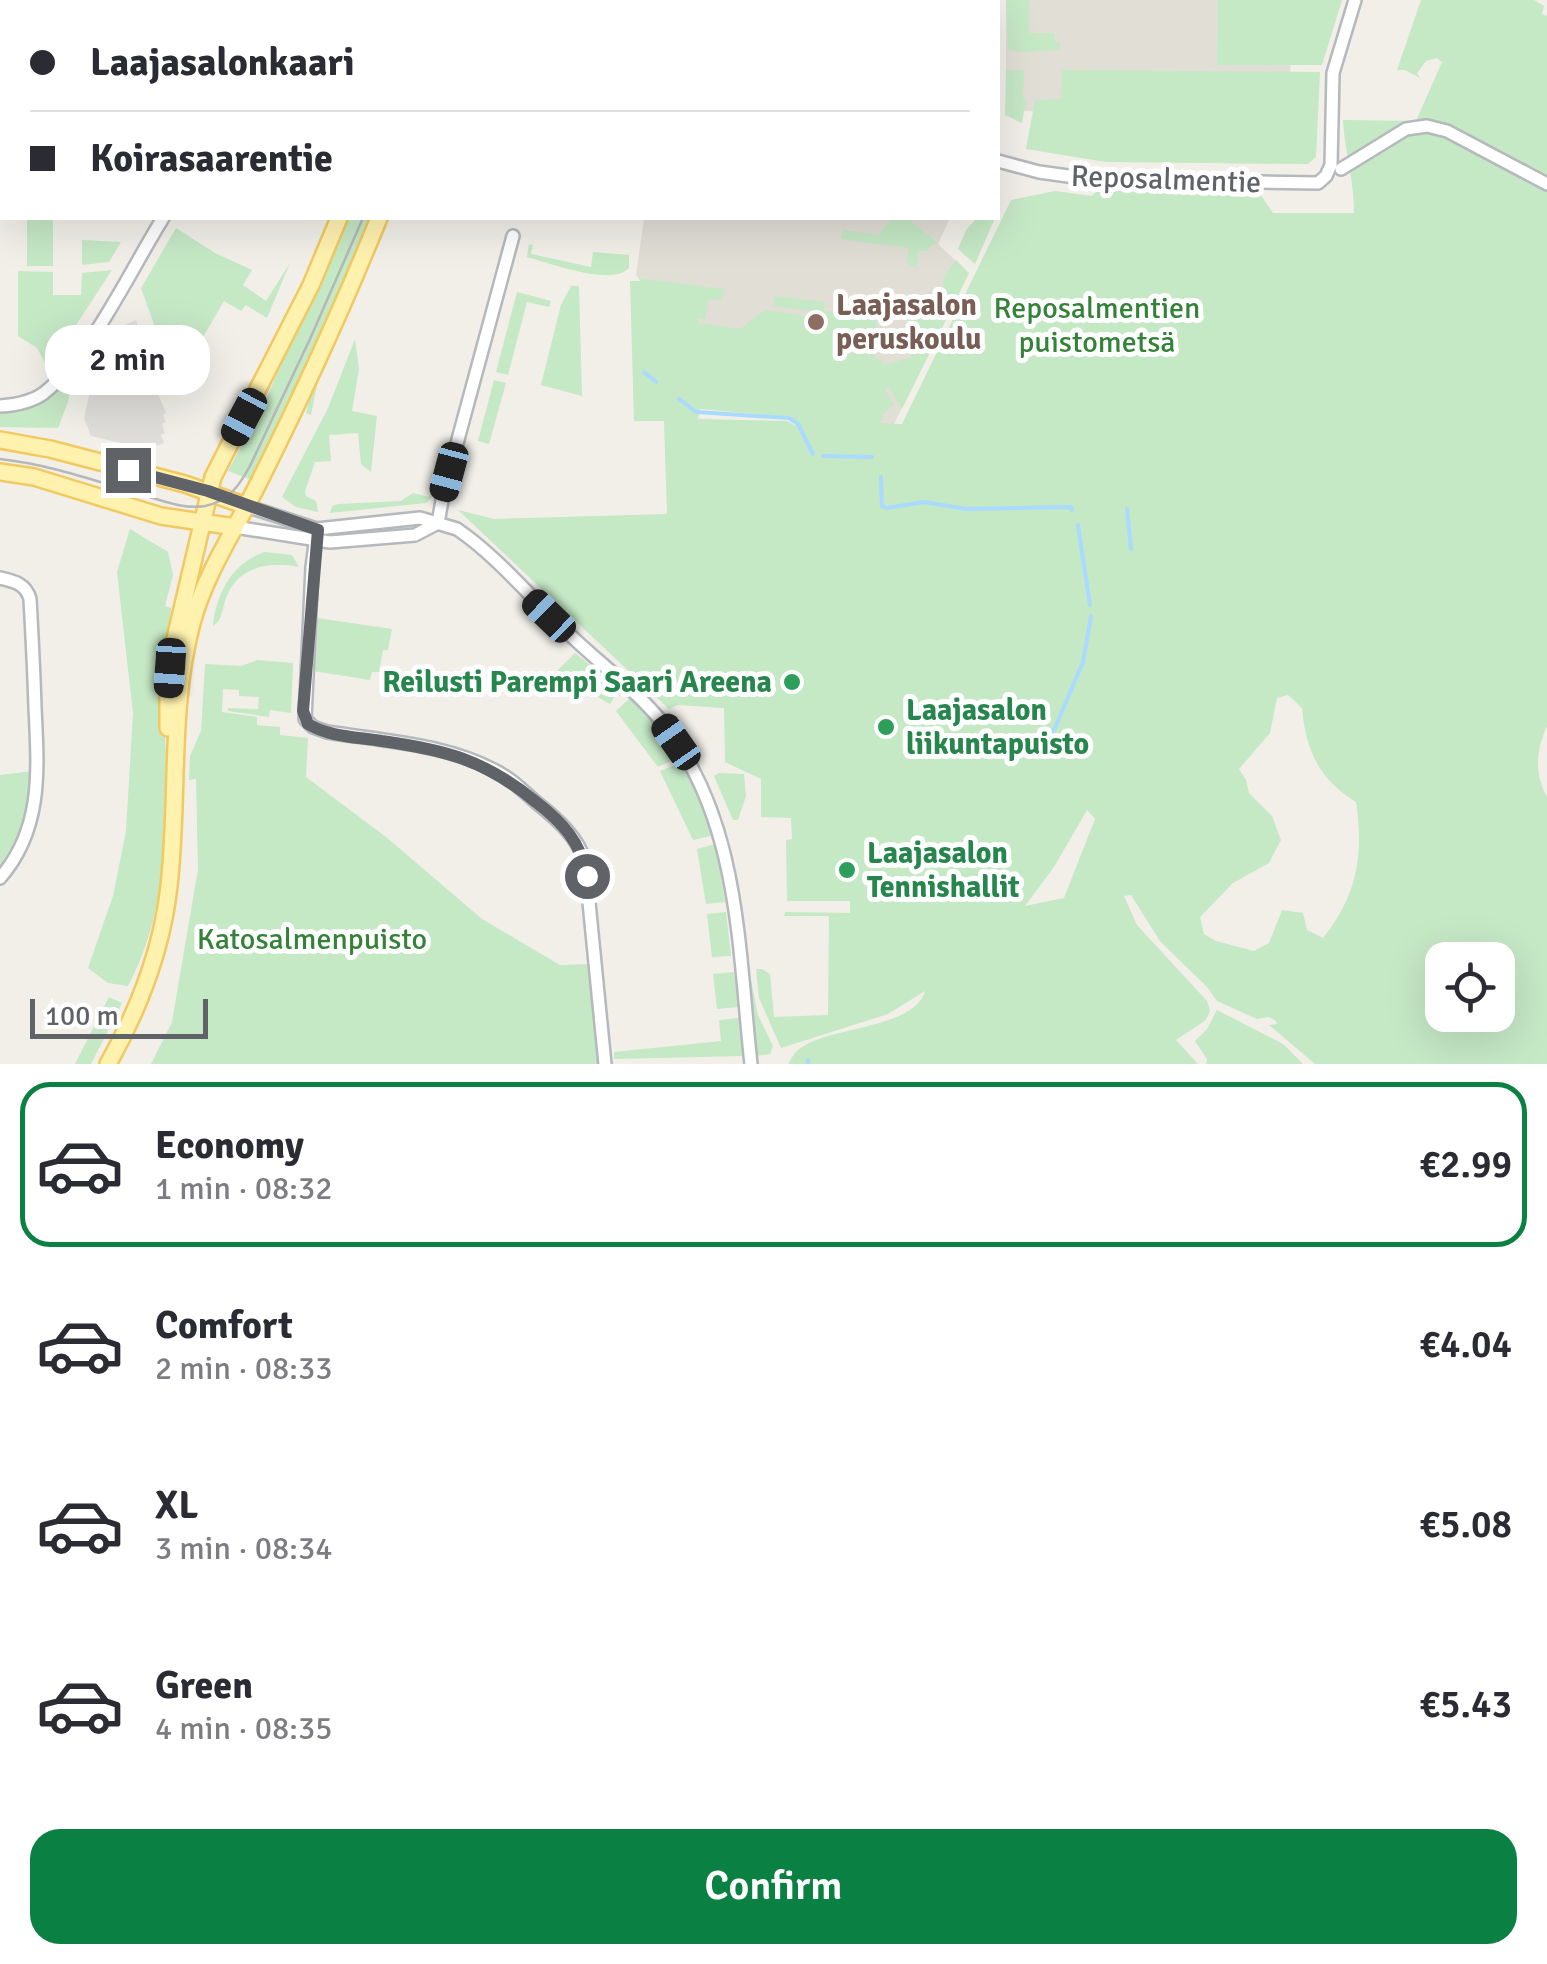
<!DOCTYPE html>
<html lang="en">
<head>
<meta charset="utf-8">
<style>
  body { margin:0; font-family:Signika,sans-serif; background:#f7f7f7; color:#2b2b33; height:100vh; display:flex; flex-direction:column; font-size:38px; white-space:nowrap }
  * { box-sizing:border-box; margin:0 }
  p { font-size:32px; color:#7c7c81 }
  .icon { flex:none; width:55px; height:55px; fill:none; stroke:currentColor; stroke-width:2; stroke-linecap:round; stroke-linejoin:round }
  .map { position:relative; height:1064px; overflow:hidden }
  .side { display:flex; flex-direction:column; background:#fff; flex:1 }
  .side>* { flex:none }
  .banner { position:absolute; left:0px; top:0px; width:1000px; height:220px; box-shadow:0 10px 40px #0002; display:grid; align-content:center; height:220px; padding:0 30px; background:#fff }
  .tools { position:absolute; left:1425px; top:942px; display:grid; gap:20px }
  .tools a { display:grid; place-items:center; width:90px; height:90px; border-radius:20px; background:#fff; box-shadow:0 10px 40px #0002; font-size:50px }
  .scale { position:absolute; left:30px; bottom:25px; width:178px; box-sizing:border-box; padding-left:10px; border:5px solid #5f6368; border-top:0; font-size:28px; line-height:35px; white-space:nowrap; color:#5f6368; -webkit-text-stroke:8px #fff; paint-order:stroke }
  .end { position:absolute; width:45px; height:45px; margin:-22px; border:12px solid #5f6368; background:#fff; box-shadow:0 0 0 5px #fff }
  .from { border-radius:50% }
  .bubble { position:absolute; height:70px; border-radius:30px; background:#fff; box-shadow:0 10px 40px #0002; font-size:32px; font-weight:600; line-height:70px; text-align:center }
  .car { position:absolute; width:30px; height:60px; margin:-30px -15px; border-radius:12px; box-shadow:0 0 8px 2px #0007; background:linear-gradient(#222 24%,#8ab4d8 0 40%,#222 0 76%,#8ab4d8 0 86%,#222 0) }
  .banner b { display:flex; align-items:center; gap:35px; height:95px; font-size:38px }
  .banner b+b { border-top:2px solid #e1e1e2 }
  .banner i { width:25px; height:25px; background:#2b2b33 }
  ul { padding:18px 0 0; list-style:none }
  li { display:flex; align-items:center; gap:30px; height:165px; margin:0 20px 15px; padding:0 10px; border:5px solid transparent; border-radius:30px }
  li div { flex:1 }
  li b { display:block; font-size:38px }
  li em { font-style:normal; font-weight:600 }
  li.on { border-color:#0b8043 }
  li>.icon { width:90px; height:90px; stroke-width:1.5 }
  .button { display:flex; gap:20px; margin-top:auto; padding:20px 30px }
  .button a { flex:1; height:115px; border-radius:30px; background:#0b8043; color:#fff; font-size:40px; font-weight:600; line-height:115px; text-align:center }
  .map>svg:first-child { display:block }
  .industrial { fill:#e0deda }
  .education { fill:#e1ded6 }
  .green { fill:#c5e8c5; fill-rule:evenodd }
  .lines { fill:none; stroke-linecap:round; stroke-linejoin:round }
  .stream { stroke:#aadaff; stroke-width:4 }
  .minor-casing { stroke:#b5b8bc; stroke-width:16 }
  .major-casing { stroke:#f2c960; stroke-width:20 }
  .minor { stroke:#fff; stroke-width:11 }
  .major { stroke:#fff2af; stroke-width:15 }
  .tram { stroke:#b6b7b8; stroke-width:2.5 }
  .route { stroke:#5f6368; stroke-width:12 }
  .education-dot { fill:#8d6e63; stroke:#fff; stroke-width:4 }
  .leisure-dot { fill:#2e9e5b; stroke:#fff; stroke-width:4 }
  .labels { text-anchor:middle; stroke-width:10; stroke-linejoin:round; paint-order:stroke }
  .street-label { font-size:30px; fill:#5f6368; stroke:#fff }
  .education-label { font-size:30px; font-weight:bold; fill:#785e54; stroke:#fff; text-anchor:start }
  .park-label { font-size:30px; fill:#348238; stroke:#fff }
  .leisure-label { font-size:30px; font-weight:bold; fill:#27864d; stroke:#fff; text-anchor:start }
</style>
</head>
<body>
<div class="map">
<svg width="1547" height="1064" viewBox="0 0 1547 1064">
  <rect width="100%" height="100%" fill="#f1efe8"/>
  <!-- industrial -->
  <path class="industrial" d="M136,320L154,372L150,375L166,413L163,415L166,422L162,424L165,433L161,435L164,443L146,449L91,436L84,418L93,378L122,326Z"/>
  <!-- education -->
  <g class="education">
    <path d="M1006,0H1291L1290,113L1006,111Z"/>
    <path d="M644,218H950L938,244L969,273L894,424L816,423L716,326L672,320L636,275Z"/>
  </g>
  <!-- green -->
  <g class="green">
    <path d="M1006,0H1029V33H1054L1055,42H1060V50L1017,52L1008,49Z"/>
    <path d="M1218,0H1342L1322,65H1217Z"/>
    <path d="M1421,0H1534L1544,6L1542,14L1547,16V726C1536,751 1534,773 1547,797V1064H1315L1269,1025L1277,1024L1276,1021L1269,1017L1257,1019L1217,1001L1207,987L1160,941L1131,895L1124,896L1137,925L1207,1001L1210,1011L1206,1020L1176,1040L1198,1064H788C791,1060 793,1054 797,1051C825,1025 913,1031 925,991L888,1014L781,1048L759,998L756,969H762L770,974L774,1017L828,1015L829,916H784L785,912L850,913V901H787L786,840L792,839L791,818L761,817V779L725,762L724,708L678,705L669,709L458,510L494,519L667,514L664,421H634L630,281H640L638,278L724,289L722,299L708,300L705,319L698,318V323L740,329L765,310L804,316L821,328L822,312L773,306L774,296L824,302V311L863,316L865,307L895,310L894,320L877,319L874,353L876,359L882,360L883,365L910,358L914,345H920V332L910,320L942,299L944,277L956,260L969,273L902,409L889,387L885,390L894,405L883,414L880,423L902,424L1011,200L1055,191L1092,196L1097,191H1258L1273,213H1354C1354,178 1345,155 1343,120L1416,121L1442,62L1437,58L1426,61L1417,73L1420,78L1405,70H1397ZM700,409L789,417L796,426L787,421L698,419ZM1288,695L1302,708C1306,751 1319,779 1356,802C1364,855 1357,896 1323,938L1307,930L1303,913L1282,910L1269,943L1254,951L1216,941L1204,934L1200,917L1233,883L1269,863L1281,840L1272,816L1249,793L1246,780L1239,769L1270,733L1277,698ZM1087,810L1095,819L1064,898L1025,906L1054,867ZM1442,960H1498V1015H1442Z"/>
    <path d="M1006,70H1024L1023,99L1026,100L1022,123L1005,115Z"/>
    <path d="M1062,70L1320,72L1316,157L1308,164L1106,162L1026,149L1035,100L1061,99Z"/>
    <rect x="27" y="218" width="26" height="48"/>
    <path d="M346,218H372L307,367L252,480L228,471L265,401Z"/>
    <path d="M386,218H390L317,385L311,415L306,413L313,385Z"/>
    <path d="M893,218H907L938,243L930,246L928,251H918L917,267L907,265L908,248L841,239L843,230L878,235Z"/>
    <path d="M977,218H995L975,264L958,249L966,230Z"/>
    <path d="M176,228L215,253L252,270L243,285L266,301L290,263L267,318L246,305L241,311L224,301L195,351L184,362L160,341L141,288Z"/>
    <path d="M82,240L121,242L109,262L82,265Z"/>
    <path d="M529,244L533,245L531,254L591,267L593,252L629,255V268C612,287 550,263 527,257Z"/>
    <path d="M112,270L48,368L37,348L18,336V271L53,272V295H81L82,273Z"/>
    <path d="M571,286H579L582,396L541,385L561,305Z"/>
    <path d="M517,292L551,301L549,307L527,302L508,375L496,372Z"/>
    <path d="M122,326L124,356L100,386L93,378Z"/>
    <path d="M355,339L359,369L352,411L377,416L371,472L361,464L358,433L329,435L331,461L315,462L305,491L306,496L316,501L318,512L296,507L282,497L328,408Z"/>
    <path d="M72,367L75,369L68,402L58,428L0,427V411L39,405Z"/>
    <path d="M494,380L506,383L489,444L478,441Z"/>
    <path d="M435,475L431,498L426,503L330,513L332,506L338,504L401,501L413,493L429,497Z"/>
    <path d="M130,529L168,552L173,575L165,606L171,608L169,637L163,657C164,766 181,887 128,986L108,983L88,968L113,896L126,831L133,713L117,572Z"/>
    <path d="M264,552L292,555L299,567C269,561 238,566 226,598C222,609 223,619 213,626C216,593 232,564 264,552Z"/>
    <path d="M317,618L392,629L388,650H383L379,672H372L370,680L313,671Z"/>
    <path d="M575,653L620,689L610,704L555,673Z"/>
    <path d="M257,660L293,663L291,713L270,710L269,717L228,711V708L258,709L259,697L239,696V690L223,689L222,712L257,717V725L280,727V735L308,738L306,777L386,837L482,919L560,965L591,964L599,1064H151L172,1022L198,869L196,779L189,780L190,756L201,731L205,664L241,666Z"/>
    <path d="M630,698L656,726L679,757L658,767L616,711Z"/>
    <path d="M682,762L714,835L693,840L660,771Z"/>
    <path d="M33,771C28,805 25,840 0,865V775Z"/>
    <path d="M719,773L744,774L746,796L738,820H733L714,776Z"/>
    <path d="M716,844L725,902L706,904L697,849Z"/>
    <path d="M726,912L731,956L712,957L707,914Z"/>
    <path d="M749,970L758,1015L773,1046L770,1054L756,1056L746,971Z"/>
    <path d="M734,972L738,1007L717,1009L713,974Z"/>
    <path d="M109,997L122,1003L91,1064H75Z"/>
    <path d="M1217,1010L1283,1044L1303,1064H1206L1207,1059L1195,1041L1207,1029Z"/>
    <path d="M739,1018L744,1056L614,1059V1052L721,1041L719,1020Z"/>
  </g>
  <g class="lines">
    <!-- stream -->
    <g class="stream">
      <path d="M644,372L656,382"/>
      <path d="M679,399L696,412L789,418L798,424L813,454"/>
      <path d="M823,456L872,457"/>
      <path d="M881,477L882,506L887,508L924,502L966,509L1071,507L1072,510"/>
      <path d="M1127,509L1131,549"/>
      <path d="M1078,525L1090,605"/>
      <path d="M1049,742L1083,662L1091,616"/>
      <path d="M808,1064V1060"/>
    </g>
    <defs>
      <g id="minor">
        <path d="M425,0L432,2"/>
        <path d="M484,0L493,2"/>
        <path d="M187,2V0"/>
        <path d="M303,2L305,0"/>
        <path d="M644,2L645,0"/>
        <path d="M989,2V0"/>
        <path d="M998,161L1039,172L1090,179L1318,183L1326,176L1331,165L1333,73L1355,0"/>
        <path d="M1341,169L1406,129L1427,126L1447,131L1547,184"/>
        <path d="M0,406C15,405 32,402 44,393C91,356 131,269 163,218"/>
        <path d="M246,506L317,529L420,518L457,529C498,557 532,599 568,633C599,663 635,689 662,722C740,819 738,947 751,1064"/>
        <path d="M438,523L443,495L513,236"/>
        <path d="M235,527L330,542L415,535L438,523"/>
        <path d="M317,529L312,567L305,719L313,727L327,732C384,741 450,744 501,774C514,781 525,793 537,803C557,819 578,837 585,862L605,1064"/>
        <path d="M0,578C14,581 26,584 30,599C32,635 34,672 35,708C38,769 43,829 0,878"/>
      </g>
      <g id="major">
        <path d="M414,2L415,0"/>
        <path d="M458,2V0"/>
        <path d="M0,440L50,449L185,484L246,506"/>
        <path d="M0,472L34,477L161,516L235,527"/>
        <path d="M168,728V694L174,643L213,477L311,285L339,218"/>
        <path d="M108,1064C139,1009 162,950 169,886C179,799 169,709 192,623C206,571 237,527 260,480C303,394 343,307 379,218"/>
      </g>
    </defs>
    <!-- minor casing -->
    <use href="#minor" class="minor-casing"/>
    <!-- major casing -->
    <use href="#major" class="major-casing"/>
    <!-- minor -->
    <use href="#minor" class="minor"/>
    <!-- major -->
    <use href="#major" class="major"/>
    <!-- tram -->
    <g class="tram">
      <path d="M439,2L440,0"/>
      <path d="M0,459C47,464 92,480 137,493C158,499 183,510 205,506C229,501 239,486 250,466L310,339L363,218"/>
    </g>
  </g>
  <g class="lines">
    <!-- route -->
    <path class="route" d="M128,470L208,491L318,530L303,711L308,724C329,737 358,737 382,741C446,750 485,760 536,802C562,822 581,842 587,876"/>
  </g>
  <!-- markers -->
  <circle class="education-dot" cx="816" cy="322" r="10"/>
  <g class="leisure-dot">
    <circle cx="792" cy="682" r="10"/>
    <circle cx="886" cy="727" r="10"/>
    <circle cx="847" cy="870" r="10"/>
  </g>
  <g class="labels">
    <!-- street labels -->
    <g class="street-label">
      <text transform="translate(1166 179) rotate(2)" y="10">Reposalmentie</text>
    </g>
    <!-- education labels -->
    <g class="education-label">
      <text x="836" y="315">Laajasalon<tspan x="836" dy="34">peruskoulu</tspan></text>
    </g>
    <!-- park labels -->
    <g class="park-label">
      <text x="1097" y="318">Reposalmentien<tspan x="1097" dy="34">puistometsä</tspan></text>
      <text x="312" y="949">Katosalmenpuisto</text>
    </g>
    <!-- leisure labels -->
    <g class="leisure-label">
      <text x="772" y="692" text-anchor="end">Reilusti Parempi Saari Areena</text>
      <text x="906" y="720">Laajasalon<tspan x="906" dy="34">liikuntapuisto</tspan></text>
      <text x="867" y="863">Laajasalon<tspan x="867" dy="34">Tennishallit</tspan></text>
    </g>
  </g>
</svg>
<div class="tools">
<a><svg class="icon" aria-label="locate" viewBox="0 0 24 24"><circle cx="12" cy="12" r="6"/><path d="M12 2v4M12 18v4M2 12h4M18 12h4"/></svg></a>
</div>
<div class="scale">100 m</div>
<i class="end from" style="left:587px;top:876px"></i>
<i class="end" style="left:128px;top:470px"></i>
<div class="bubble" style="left:45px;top:325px;width:165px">2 min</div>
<i class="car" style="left:244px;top:417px;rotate:208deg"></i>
<i class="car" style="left:449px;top:472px;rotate:195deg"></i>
<i class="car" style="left:549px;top:616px;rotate:314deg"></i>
<i class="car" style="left:170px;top:668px;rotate:184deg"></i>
<i class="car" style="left:676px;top:742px;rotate:325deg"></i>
<div class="banner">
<b><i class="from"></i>Laajasalonkaari</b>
<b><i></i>Koirasaarentie</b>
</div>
</div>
<section class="side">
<ul>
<li class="on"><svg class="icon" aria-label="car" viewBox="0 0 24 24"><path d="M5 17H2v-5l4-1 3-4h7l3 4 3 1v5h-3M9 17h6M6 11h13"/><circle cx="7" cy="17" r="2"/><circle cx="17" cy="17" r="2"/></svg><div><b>Economy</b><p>1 min · 08:32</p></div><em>€2.99</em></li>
<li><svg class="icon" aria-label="car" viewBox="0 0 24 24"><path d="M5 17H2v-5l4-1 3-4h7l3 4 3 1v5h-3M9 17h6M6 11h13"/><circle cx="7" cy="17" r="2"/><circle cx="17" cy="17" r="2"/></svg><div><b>Comfort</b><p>2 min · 08:33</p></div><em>€4.04</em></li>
<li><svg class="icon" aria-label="car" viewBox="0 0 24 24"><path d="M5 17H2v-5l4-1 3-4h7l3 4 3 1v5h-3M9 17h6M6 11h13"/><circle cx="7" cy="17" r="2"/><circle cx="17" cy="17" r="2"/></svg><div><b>XL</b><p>3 min · 08:34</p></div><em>€5.08</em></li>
<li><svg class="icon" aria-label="car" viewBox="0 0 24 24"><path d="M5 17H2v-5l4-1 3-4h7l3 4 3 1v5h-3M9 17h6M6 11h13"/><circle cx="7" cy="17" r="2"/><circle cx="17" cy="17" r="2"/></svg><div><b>Green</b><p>4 min · 08:35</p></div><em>€5.43</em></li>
</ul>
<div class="button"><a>Confirm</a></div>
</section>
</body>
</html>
